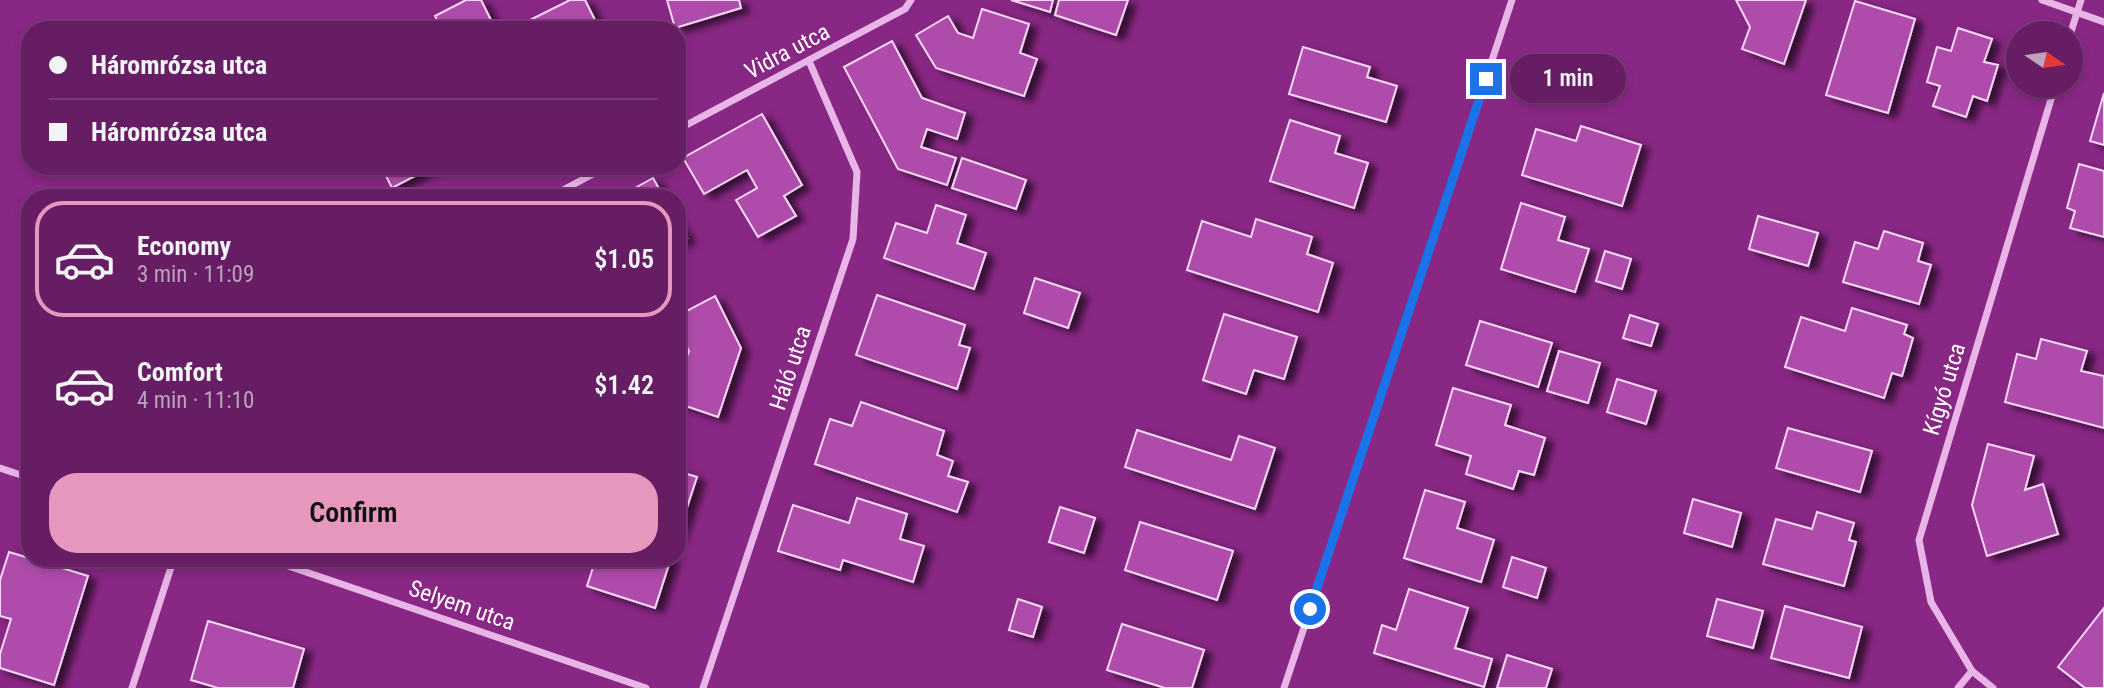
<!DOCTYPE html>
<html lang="en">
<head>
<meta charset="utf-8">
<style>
  body { margin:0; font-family:"Roboto Condensed",sans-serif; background:#6f2a6c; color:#f1f3f6; height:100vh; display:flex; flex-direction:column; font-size:26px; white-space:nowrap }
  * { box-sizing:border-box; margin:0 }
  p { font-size:23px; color:#bda2be }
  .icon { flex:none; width:38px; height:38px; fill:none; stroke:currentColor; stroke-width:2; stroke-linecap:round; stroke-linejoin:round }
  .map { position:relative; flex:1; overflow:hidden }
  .side { position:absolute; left:21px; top:189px; width:665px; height:378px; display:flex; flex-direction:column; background:#671d63; border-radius:28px; box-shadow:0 4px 10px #0003,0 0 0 2px #7a3b78 }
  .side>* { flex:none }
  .hud { position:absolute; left:21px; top:21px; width:665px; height:154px; border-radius:28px; box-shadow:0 4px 10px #0003,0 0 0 2px #7a3b78; display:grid; align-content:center; height:154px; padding:0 28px; background:#671d63 }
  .needle { width:46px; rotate:103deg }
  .controls { position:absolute; left:2006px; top:21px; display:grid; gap:14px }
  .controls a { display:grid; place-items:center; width:77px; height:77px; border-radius:50%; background:#671d63; box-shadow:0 4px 10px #0003,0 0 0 2px #7a3b78; font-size:35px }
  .end { position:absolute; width:32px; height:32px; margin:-16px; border:9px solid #1a73e8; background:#fff; box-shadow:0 0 0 4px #fff }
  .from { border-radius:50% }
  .bubble { position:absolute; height:49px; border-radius:24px; background:#671d63; box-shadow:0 4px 10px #0003,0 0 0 2px #7a3b78; font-size:23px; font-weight:600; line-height:49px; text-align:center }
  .hud b { display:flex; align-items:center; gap:24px; height:66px; font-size:26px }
  .hud b+b { border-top:2px solid #7a3b78 }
  .hud i { width:18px; height:18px; background:#f1f3f6 }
  ul { padding:12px 0 0; list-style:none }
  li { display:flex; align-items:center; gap:21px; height:116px; margin:0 14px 10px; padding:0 14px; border:4px solid transparent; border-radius:28px }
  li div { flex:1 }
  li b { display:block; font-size:26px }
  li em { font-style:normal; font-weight:600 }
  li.current { border-color:#e797bd }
  li>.icon { width:63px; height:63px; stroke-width:1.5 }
  .primary-button { display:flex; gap:14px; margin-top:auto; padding:14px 28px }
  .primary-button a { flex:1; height:80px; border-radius:28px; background:#e797bd; color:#111; font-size:28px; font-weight:600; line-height:80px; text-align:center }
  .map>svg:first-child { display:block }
  .building { fill:#af4caa; stroke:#f7d8f6; stroke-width:2; filter:url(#shadow) }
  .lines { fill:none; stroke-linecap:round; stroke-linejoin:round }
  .minor { stroke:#e9b4e7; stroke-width:7 }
  .route { stroke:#1a73e8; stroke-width:9 }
  .labels { text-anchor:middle; stroke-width:5; stroke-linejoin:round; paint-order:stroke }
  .street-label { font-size:23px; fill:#fff; stroke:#892784 }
</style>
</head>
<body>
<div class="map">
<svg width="2104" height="688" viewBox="0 0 2104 688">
  <defs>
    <filter id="shadow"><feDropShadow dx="8" dy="4.5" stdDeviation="3.5" flood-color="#0009"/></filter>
  </defs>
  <rect width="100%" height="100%" fill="#892784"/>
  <!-- building -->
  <g class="building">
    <path d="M466,0H481L496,30H442L435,16Z"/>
    <path d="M570,0H585L600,30H532L528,21Z"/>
    <path d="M667,0H739L741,8L675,28Z"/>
    <path d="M1011,0H1053L1050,12Z"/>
    <path d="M1059,0H1128L1116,35L1055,15Z"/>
    <path d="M1736,0H1806L1784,64L1742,49L1750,27Z"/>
    <path d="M1855,1L1915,19L1888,113L1826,95Z"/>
    <path d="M982,9L1029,24L1020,53L1037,59L1024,96L936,68L916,35L948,16L958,33L973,38Z"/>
    <path d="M1958,28L1992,39L1984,62L1998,65L1987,101L1973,96L1966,117L1933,106L1940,86L1927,82L1937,47L1951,51Z"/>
    <path d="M892,41L922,98L965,113L957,139L927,129L921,147L956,158L947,185L898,169L844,67Z"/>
    <path d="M1303,47L1370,67L1367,77L1397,86L1386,122L1289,94Z"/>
    <path d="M2104,93V145L2090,141Z"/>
    <path d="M762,114L802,185L784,196L796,216L758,237L736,200L757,188L747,170L704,194L683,158Z"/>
    <path d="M1290,120L1340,136L1335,153L1368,163L1354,208L1270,181Z"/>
    <path d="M1581,126L1641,145L1622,206L1522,175L1536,129L1576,141Z"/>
    <path d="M962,158L1026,180L1016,209L952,188Z"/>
    <path d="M2079,164L2104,171V237L2070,228L2075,211L2067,208Z"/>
    <path d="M381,166H434L392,188Z"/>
    <path d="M653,178L664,198H617Z"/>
    <path d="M1521,203L1565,217L1558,240L1589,249L1575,292L1501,269Z"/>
    <path d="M936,205L966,215L957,243L986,253L974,289L884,258L896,223L927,233Z"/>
    <path d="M1758,216L1818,233L1808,266L1749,249Z"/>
    <path d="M1256,219L1312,237L1307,254L1333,263L1318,312L1187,270L1202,221L1251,237Z"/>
    <path d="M677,221L687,238L677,244Z"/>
    <path d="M1884,231L1923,243L1918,261L1931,265L1919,304L1843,282L1855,242L1878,249Z"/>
    <path d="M1605,251L1631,259L1622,289L1596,281Z"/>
    <path d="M1035,278L1080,293L1068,328L1024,313Z"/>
    <path d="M877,295L965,325L959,345L970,348L957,389L856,355Z"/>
    <path d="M715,296L741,348L718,417L677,403V385L689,351L677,328V316Z"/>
    <path d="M1852,308L1907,325L1904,334L1913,338L1902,376L1892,373L1884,398L1785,367L1801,317L1845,331Z"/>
    <path d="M1224,314L1297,337L1284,379L1254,370L1246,394L1203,380Z"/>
    <path d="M1630,315L1658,324L1651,346L1623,338Z"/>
    <path d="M1480,321L1552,343L1538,387L1466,365Z"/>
    <path d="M2041,339L2087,351L2081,371L2104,376V428L2005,402L2017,354L2036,359Z"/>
    <path d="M1559,351L1600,363L1588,403L1547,391Z"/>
    <path d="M1617,379L1656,391L1646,424L1607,412Z"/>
    <path d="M1453,388L1511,405L1505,425L1545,438L1534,475L1519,471L1513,489L1466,474L1471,456L1436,445Z"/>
    <path d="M861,402L944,431L937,455L953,461L948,476L968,482L957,512L815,464L830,419L852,426Z"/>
    <path d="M1788,428L1872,451L1860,492L1776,468Z"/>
    <path d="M1137,430L1231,460L1239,436L1275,448L1255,509L1125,467Z"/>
    <path d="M1988,444L2034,456L2025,490L2043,484L2058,534L1987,556L1972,505Z"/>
    <path d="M677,471L697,477L677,538Z"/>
    <path d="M1425,490L1465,502L1457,528L1494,540L1481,582L1404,558Z"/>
    <path d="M857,498L907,514L900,539L924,546L913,582L843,560L840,570L778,551L793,505L849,523Z"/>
    <path d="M1693,499L1741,513L1732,547L1684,533Z"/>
    <path d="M1060,507L1095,518L1084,553L1049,542Z"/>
    <path d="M1817,512L1854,523L1849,540L1856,542L1844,586L1763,564L1776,519L1812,529Z"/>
    <path d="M1140,522L1233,551L1217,600L1125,570Z"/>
    <path d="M9,552L88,576L54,685L0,668V654L11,619L0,616V580Z"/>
    <path d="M1512,557L1546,568L1537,598L1503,587Z"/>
    <path d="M596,558H671L655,608L587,586Z"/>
    <path d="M1409,589L1468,608L1455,648L1492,659L1484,687L1374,653L1382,625L1396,630Z"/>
    <path d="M1018,599L1042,607L1033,637L1009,630Z"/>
    <path d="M1717,599L1763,611L1753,648L1707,636Z"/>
    <path d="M1785,606L1862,627L1849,678L1771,658Z"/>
    <path d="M2104,608V688H2085L2058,667Z"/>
    <path d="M208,621L304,649L293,688H218L191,680Z"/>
    <path d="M1122,624L1204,650L1192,688H1165L1107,670Z"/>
    <path d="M1507,655L1552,669L1546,688H1497Z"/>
  </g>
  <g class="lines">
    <!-- minor -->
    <g class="minor">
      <path d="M2042,0L2104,22"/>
      <path d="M2070,35L2081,0"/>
      <path d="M677,130L905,9L911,0"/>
      <path d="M548,198L608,166"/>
      <path d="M0,468L30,478"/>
      <path d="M265,558L646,688"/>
      <path d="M132,688L174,558"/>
      <path d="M703,688L853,239L857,172L809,61"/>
      <path d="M1284,688L1512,0"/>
      <path d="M1958,688L1972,671"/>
      <path d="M1993,688L1972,671L1931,602L1919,540L2055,86"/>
    </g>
  </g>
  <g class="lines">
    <!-- route -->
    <path class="route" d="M1310,609L1486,79"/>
  </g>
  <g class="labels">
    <!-- street labels -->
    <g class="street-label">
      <text transform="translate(787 51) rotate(-28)" y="8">Vidra utca</text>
      <text transform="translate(790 368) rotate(-72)" y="8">Háló utca</text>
      <text transform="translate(1944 389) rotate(-73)" y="8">Kígyó utca</text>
      <text transform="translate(462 605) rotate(19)" y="8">Selyem utca</text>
    </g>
  </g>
</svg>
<div class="controls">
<a><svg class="needle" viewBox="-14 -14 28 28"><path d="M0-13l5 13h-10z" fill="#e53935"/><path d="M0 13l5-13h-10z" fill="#bda2be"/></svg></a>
</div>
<i class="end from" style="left:1310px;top:609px"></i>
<i class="end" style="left:1486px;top:79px"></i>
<div class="bubble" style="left:1510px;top:54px;width:116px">1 min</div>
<div class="hud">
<b><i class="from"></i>Háromrózsa utca</b>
<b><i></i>Háromrózsa utca</b>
</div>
<section class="side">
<ul>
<li class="current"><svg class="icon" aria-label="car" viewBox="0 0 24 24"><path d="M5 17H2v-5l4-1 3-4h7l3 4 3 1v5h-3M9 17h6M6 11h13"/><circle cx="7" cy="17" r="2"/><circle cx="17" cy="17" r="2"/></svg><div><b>Economy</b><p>3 min · 11:09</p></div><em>$1.05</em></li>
<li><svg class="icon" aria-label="car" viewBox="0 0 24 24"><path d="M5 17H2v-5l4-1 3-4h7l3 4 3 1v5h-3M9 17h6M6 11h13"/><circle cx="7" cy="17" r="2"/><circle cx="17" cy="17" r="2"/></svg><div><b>Comfort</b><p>4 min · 11:10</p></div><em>$1.42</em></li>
</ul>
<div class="primary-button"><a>Confirm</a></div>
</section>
</div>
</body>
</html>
